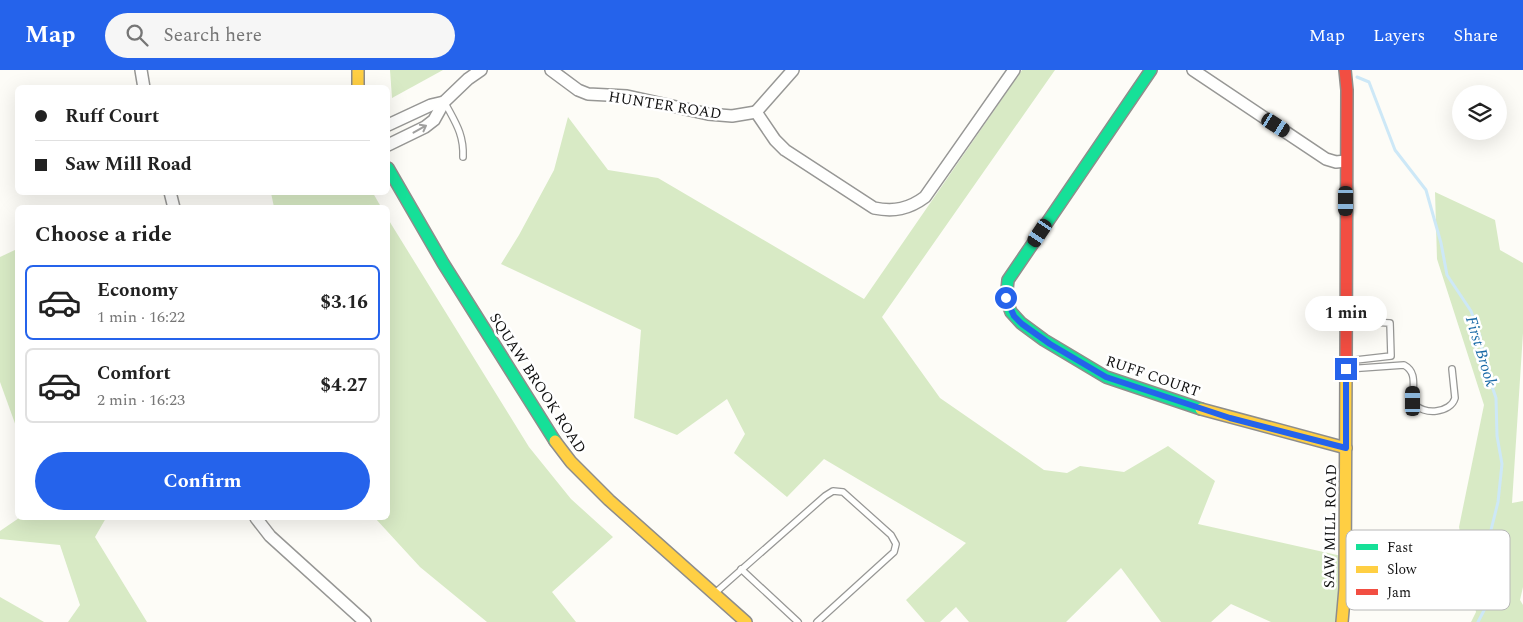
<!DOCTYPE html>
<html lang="en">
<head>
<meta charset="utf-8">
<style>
  body { margin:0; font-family:Spectral,serif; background:#f6f6f6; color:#222; height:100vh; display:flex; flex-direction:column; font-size:19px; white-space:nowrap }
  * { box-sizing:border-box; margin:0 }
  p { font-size:16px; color:#767676 }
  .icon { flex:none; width:28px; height:28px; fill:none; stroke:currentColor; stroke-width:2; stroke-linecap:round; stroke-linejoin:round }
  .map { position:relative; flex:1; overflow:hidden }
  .panel { position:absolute; left:15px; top:135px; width:375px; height:315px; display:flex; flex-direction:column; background:#fff; border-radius:8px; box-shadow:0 5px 20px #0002 }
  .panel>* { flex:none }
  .banner { position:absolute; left:15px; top:15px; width:375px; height:110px; border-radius:8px; box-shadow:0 5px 20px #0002; display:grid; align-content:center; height:110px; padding:0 20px; background:#fff }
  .buttons { position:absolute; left:1452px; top:15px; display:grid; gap:10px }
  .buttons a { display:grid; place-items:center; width:55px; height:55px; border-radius:50%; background:#fff; box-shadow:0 5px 20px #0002; font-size:25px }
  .end { position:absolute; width:22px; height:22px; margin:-11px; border:6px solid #2563eb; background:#fff; box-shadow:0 0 0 2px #fff }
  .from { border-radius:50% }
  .bubble { position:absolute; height:35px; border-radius:18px; background:#fff; box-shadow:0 5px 20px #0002; font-size:16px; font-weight:700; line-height:35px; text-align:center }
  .car { position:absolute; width:15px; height:30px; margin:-15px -8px; border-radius:6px; box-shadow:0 0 4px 1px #0007; background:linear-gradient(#222 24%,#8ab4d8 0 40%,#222 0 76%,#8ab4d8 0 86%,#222 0) }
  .banner b { display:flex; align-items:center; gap:18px; height:48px; font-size:19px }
  .banner b+b { border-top:1px solid #e0e0e0 }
  .banner i { width:12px; height:12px; background:#222 }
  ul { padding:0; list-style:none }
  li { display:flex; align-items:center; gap:15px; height:75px; margin:0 10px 8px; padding:0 10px; border:2px solid #e0e0e0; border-radius:8px }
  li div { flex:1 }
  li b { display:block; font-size:19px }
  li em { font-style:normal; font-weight:700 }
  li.current { border-color:#2563eb }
  li>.icon { width:45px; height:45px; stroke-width:1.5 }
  h2 { padding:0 20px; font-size:22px; line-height:60px }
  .action { display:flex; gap:10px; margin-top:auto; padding:10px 20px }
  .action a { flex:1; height:58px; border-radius:30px; background:#2563eb; color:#fff; font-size:20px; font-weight:700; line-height:58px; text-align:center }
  header { display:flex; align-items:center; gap:30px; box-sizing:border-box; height:70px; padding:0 25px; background:#2563eb; color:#fff }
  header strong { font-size:24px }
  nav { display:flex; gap:28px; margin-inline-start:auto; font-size:18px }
  .search { width:350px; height:45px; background:#f6f6f6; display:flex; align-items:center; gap:12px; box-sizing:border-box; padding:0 18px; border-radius:28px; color:#767676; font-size:19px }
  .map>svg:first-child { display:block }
  .forest { fill:#d8eac5 }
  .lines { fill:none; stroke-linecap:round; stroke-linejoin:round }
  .stream { stroke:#cde8f7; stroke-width:3 }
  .lane-casing { stroke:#979795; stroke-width:8 }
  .street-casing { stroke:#979795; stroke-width:14 }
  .fast-casing { stroke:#8e8d8b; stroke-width:14 }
  .slow-casing { stroke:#8e8d8b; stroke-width:14 }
  .jam-casing { stroke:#8e8d8b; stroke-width:14 }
  .lane { stroke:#fffffe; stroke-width:5.5 }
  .street { stroke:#fffffe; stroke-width:11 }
  .fast { stroke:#16e098; stroke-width:11 }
  .slow { stroke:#ffcf43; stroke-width:11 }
  .jam { stroke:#f24e42; stroke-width:11 }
  .oneway { stroke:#a0a09f }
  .route { stroke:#2563eb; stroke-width:6 }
  .labels { text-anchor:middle; stroke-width:5; stroke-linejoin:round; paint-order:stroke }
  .street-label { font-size:15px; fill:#111; stroke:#fff }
  .water-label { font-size:16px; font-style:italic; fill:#1768a6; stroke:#fff }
  .key { fill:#fff; stroke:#b8b8b8; stroke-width:1 }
  .key-label { font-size:14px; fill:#111 }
</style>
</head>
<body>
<header>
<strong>Map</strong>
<div class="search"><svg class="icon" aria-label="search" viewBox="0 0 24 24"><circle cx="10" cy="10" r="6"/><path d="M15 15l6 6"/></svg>Search here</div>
<nav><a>Map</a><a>Layers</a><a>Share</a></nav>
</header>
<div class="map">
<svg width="1523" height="552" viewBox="0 0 1523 552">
  <rect width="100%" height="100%" fill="#fdfcf7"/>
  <!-- forest -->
  <g class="forest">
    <path d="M390,0H443L392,28Z"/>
    <path d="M1022,0H1055L882,247L940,328L1044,400L1067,403L1080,396L1124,402L1168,376L1215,411L1198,454L1346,487L1337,552H1271L1231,534L1211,552H1161L1121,498L1066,552H969L956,537L940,552H925L906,530L966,473L824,389L787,427L734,383L745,364L727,329L677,365L634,348L641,260L501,194L519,165L554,100L568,47L608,100L658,108L864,229Z"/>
    <path d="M1435,122L1495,150L1500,180L1523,193V263L1512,433L1523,431V517L1520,530L1523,535V552H1471L1476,542L1459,457L1484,335L1437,189Z"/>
    <path d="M271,123H373L381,137H274Z"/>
    <path d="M388,149L529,377L571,429L613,467L552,522L576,552H487L420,497L375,448H388Z"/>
    <path d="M17,179V359L0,312V187Z"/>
    <path d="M19,448H106L95,467L147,552H68L80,535L60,475L0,469V461Z"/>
    <path d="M0,527L44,552H0Z"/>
  </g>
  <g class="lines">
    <!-- stream -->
    <path class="stream" d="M1357,7L1369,12L1395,80L1426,120L1441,173L1447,205L1471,241L1480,266L1484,293L1496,328L1497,366L1502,394L1498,432L1485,484L1492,525L1478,552"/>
    <defs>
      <g id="lane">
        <path d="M445,33C455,52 464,64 463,87"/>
        <path d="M1347,291L1391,286L1390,253L1347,251"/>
        <path d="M1347,299L1404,295C1419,303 1411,319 1414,333C1423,346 1451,343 1455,328L1452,299"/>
        <path d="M741,499L798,552"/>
        <path d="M715,523L825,426L833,421L843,422L891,465L896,474L894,482L817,552"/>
      </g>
      <g id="street">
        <path d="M141,0L144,18"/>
        <path d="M551,0L578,20L588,24L627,26L708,44L732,46L756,42"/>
        <path d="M1193,0L1326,89L1336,92L1346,91"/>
        <path d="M756,42L775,70L785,80L874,138C894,142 909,139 925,127L1014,0"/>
        <path d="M756,42L793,0"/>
        <path d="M388,55L431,35L444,32"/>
        <path d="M388,75L425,57L434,50L444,32L468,9L481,0"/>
        <path d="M170,122L174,138"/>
        <path d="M256,448L270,466L365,552"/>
      </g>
      <g id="fast">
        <path d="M1151,0L1008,210L1006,229L1011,242L1021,253L1044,270L1106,307L1201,339"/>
        <path d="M388,98L443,193L555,371"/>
      </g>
      <g id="slow">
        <path d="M358,0V18"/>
        <path d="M1201,339L1346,378"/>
        <path d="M555,371L571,392L609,430L746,552"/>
        <path d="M1342,552L1345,518L1346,296"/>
      </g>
      <path id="jam" d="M1345,0L1347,20L1346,296"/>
    </defs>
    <!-- lane casing -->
    <use href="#lane" class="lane-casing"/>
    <!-- street casing -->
    <use href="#street" class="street-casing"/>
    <!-- fast casing -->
    <use href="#fast" class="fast-casing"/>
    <!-- slow casing -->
    <use href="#slow" class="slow-casing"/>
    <!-- jam casing -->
    <use href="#jam" class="jam-casing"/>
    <!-- lane -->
    <use href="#lane" class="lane"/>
    <!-- street -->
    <use href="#street" class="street"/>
    <!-- fast -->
    <use href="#fast" class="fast"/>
    <!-- slow -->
    <use href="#slow" class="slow"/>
    <!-- jam -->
    <use href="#jam" class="jam"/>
  </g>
  <!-- one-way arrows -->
  <defs><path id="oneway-shaft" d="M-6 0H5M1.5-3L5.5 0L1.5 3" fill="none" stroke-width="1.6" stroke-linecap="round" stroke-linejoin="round" transform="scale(1.25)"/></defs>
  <use class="oneway" href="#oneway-shaft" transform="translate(420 59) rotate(-29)"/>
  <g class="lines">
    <!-- route -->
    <path class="route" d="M1006,228L1014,246L1022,254L1050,274L1106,307L1230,348L1346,378V299"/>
  </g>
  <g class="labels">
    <!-- street labels -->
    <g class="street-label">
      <text transform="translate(665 35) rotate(9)" y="5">HUNTER ROAD</text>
      <text transform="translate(1153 306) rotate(19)" y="5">RUFF COURT</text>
      <text transform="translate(538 313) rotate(57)" y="5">SQUAW BROOK ROAD</text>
      <text transform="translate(1330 456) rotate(-89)" y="5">SAW MILL ROAD</text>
    </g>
    <!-- water labels -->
    <g class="water-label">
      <text transform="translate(1482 281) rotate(73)" y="6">First Brook</text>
    </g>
  </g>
  <!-- legend -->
  <rect x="1346" y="460" width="164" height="80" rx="8" class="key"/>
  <rect x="1356" y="474" width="22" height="6" fill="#16e098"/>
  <rect x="1356" y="496" width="22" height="7" fill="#ffcf43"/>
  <rect x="1356" y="519" width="22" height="6" fill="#f24e42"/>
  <g class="key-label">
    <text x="1387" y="482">Fast</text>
    <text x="1387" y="504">Slow</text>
    <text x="1387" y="527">Jam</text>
  </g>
</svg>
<div class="buttons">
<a><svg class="icon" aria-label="layers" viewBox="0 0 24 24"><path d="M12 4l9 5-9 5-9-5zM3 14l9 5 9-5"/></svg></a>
</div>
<i class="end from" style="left:1006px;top:228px"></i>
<i class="end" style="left:1346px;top:299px"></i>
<div class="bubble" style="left:1305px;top:226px;width:82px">1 min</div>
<i class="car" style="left:1276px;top:55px;rotate:123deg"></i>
<i class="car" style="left:1346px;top:131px;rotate:180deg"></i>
<i class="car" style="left:1040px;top:163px;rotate:214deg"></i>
<i class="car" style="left:1413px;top:331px;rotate:0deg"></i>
<div class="banner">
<b><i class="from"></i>Ruff Court</b>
<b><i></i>Saw Mill Road</b>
</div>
<section class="panel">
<h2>Choose a ride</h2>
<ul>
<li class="current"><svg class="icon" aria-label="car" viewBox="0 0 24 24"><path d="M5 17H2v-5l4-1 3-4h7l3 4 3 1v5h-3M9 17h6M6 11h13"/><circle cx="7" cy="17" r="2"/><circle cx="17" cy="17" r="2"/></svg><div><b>Economy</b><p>1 min · 16:22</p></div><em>$3.16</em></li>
<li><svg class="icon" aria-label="car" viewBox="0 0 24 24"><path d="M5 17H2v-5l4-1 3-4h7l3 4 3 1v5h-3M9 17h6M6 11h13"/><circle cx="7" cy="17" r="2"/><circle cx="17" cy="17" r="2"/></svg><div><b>Comfort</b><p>2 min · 16:23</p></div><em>$4.27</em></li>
</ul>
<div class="action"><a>Confirm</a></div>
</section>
</div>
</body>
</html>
